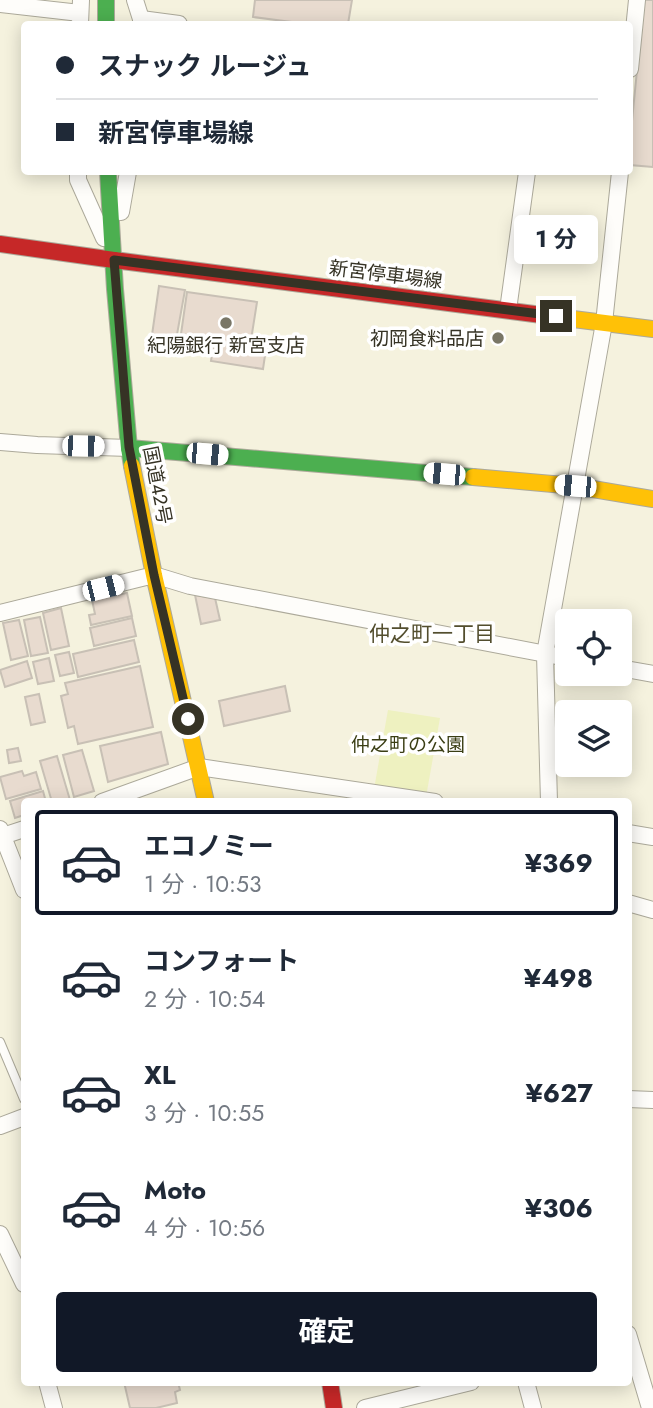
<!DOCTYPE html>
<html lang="ja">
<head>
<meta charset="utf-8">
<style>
  body { margin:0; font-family:Jost,"Noto Sans JP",sans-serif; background:#f6f6f7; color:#1f2937; height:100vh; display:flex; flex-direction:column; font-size:26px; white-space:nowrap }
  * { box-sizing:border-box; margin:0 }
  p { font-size:23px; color:#747a83 }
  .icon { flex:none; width:38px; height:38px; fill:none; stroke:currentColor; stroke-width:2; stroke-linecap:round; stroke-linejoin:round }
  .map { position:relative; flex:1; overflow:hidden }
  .drawer { position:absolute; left:21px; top:798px; width:611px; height:588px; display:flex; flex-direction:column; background:#fff; border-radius:7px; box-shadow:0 4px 18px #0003 }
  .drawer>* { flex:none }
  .guide { position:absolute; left:21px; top:21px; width:612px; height:154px; border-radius:7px; box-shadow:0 4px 18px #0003; display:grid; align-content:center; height:154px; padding:0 35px; background:#fff }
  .buttons { position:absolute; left:555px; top:609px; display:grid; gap:14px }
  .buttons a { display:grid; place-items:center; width:77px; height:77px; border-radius:7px; background:#fff; box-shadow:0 4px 18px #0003; font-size:35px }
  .end { position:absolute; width:32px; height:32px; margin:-16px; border:9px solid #363325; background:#fff; box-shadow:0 0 0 4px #fff }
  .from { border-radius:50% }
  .bubble { position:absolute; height:49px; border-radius:7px; background:#fff; box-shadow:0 4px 18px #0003; font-size:23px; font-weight:700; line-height:49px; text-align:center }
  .car { position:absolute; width:21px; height:42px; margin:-21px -10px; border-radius:9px; box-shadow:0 0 5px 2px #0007; background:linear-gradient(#fff 24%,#345 0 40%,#fff 0 76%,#345 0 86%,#fff 0) }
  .guide b { display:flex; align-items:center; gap:24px; height:66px; font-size:26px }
  .guide b+b { border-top:2px solid #e0e1e3 }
  .guide i { width:18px; height:18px; background:#1f2937 }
  ul { padding:12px 0 0; list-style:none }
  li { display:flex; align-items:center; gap:21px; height:105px; margin:0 14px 10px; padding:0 21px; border:4px solid transparent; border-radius:7px }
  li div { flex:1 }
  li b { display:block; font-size:26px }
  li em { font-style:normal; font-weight:700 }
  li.current { border-color:#111827 }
  li>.icon { width:63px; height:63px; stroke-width:1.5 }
  .primary-button { display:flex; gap:14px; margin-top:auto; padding:14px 35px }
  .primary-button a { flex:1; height:80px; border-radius:7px; background:#111827; color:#fff; font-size:28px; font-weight:700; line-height:80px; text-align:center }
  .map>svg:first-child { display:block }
  .green { fill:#eef1c0 }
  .building { fill:#e8dbcf; stroke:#c8c0b5; stroke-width:2 }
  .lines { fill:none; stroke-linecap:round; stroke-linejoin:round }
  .lane-casing { stroke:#aca99a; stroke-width:10 }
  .street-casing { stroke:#aca99a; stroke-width:18 }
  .fast-casing { stroke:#aca99a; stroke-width:18 }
  .slow-casing { stroke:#aca99a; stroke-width:18 }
  .jam-casing { stroke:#aca99a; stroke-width:18 }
  .lane { stroke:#fefdfa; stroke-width:8 }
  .street { stroke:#fefdfa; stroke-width:16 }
  .fast { stroke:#4caf50; stroke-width:16 }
  .slow { stroke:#ffc107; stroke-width:16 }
  .jam { stroke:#c62828; stroke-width:16 }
  .route { stroke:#363325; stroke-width:9 }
  .poi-dot { fill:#797666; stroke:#fff; stroke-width:2.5 }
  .labels { text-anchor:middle; stroke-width:7; stroke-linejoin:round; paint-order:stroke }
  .street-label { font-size:19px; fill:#363325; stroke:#fff }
  .poi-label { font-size:19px; fill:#363325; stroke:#fff; text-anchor:end }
  .park-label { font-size:19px; fill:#3a3e14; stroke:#fff }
  .neighbourhood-label { font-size:21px; fill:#534e2e; stroke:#fff }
</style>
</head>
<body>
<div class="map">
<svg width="653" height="1408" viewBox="0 0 653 1408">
  <rect width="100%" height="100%" fill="#f5f2de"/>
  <!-- green -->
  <path class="green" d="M388,710L440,718L426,797L374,789Z"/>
  <!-- building -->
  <g class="building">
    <path d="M255,0H352L348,24L322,23L307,24L253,17Z"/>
    <path d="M644,0H653V167L630,165V141Z"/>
    <path d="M159,286L185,290L176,340L151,342Z"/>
    <path d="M187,292L257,302L251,340L267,342L263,369L211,361L214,339L181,334Z"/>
    <path d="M127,593L132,616L91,625L89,615L95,614L92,600Z"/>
    <path d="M195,595L215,598L220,620L201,624Z"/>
    <path d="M61,608L69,646L51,650L43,613Z"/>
    <path d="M40,617L48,653L31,656L24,620Z"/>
    <path d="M132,618L136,636L94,646L90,628Z"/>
    <path d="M19,620L28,656L11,660L3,623Z"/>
    <path d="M134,640L139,662L78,677L73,654Z"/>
    <path d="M69,652L74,673L60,676L55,655Z"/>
    <path d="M49,658L54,681L38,684L33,662Z"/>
    <path d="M27,661L32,678L5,687L0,670Z"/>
    <path d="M140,666L153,727L78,744L74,726L68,728L61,696L68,694L65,683Z"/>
    <path d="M285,686L290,711L224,726L219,701Z"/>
    <path d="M39,694L45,722L31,725L25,697Z"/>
    <path d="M161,732L168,764L108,782L100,746Z"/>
    <path d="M18,748L21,761L9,763L7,750Z"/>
    <path d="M82,750L94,791L74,797L63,755Z"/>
    <path d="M57,756L70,800L64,802H52L40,761Z"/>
    <path d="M22,771L24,776L36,772L41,789L6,799L0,777Z"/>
    <path d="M43,791L46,802H24V815L15,818L10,801Z"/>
    <path d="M124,1382H178L180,1390L175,1392L177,1403L156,1408H130Z"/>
  </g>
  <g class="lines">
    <defs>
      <path id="lane" d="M0,1042L24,1099"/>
      <g id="street">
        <path d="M135,0L141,19V24"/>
        <path d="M0,4L80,13"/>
        <path d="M141,19L179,24"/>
        <path d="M80,24L81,0"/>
        <path d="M630,69L637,0"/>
        <path d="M78,172V180L104,238"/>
        <path d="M121,212L128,172"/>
        <path d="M508,310L527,172"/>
        <path d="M0,442L37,445L129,448"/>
        <path d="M0,613L154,575L190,586L567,658"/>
        <path d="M620,668L653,674"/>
        <path d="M102,802L199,767L435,802"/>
        <path d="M549,802L545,654L604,323L620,172"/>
        <path d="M0,829L24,890"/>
        <path d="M628,833L653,837"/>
        <path d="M0,837L24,829"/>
        <path d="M628,903L653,910"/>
        <path d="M628,1099L653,1100"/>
        <path d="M0,1126L24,1117"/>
        <path d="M0,1234L24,1284"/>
        <path d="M628,1334L650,1408"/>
        <path d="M47,1382L54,1408"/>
        <path d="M526,1382L533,1408"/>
        <path d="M365,1408L471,1382"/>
      </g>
      <g id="fast">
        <path d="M106,0V24"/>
        <path d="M108,172L115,289L129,448L132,466"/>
        <path d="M129,448L473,477"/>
      </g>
      <g id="slow">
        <path d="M565,318L653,329"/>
        <path d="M132,466L154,575L206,802"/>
        <path d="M473,477L575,486L653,499"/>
      </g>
      <g id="jam">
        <path d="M0,244L114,260"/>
        <path d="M114,260L565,318"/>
        <path d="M330,1382L334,1408"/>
      </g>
    </defs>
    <!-- lane casing -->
    <use href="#lane" class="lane-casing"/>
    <!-- street casing -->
    <use href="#street" class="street-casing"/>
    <!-- fast casing -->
    <use href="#fast" class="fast-casing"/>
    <!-- slow casing -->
    <use href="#slow" class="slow-casing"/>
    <!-- jam casing -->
    <use href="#jam" class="jam-casing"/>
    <!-- lane -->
    <use href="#lane" class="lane"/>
    <!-- street -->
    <use href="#street" class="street"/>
    <!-- fast -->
    <use href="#fast" class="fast"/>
    <!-- slow -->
    <use href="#slow" class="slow"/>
    <!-- jam -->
    <use href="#jam" class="jam"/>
  </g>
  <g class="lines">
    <!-- route -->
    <path class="route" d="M188,719L154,575L129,447L114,260L556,316"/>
  </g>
  <!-- markers -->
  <g class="poi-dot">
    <circle cx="226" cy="323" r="7"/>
    <circle cx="498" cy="338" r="7"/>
  </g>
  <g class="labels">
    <!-- street labels -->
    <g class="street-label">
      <text transform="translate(386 274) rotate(7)" y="7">新宮停車場線</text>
      <text transform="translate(158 485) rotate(79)" y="7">国道42号</text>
    </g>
    <!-- poi labels -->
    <g class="poi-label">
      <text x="484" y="345">初岡食料品店</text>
      <text x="226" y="352" text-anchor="middle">紀陽銀行 新宮支店</text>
    </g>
    <!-- park labels -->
    <g class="park-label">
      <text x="408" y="751">仲之町の公園</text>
    </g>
    <!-- neighbourhood labels -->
    <g class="neighbourhood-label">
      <text x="432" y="641">仲之町一丁目</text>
    </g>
  </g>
</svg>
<div class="buttons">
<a><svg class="icon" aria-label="locate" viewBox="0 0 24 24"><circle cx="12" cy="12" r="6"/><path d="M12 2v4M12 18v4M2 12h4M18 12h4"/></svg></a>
<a><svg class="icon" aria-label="layers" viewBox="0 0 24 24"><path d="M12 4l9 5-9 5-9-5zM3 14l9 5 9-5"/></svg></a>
</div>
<i class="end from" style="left:188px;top:719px"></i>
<i class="end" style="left:556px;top:316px"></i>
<div class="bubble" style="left:514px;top:215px;width:84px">1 分</div>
<i class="car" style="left:83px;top:446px;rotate:91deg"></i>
<i class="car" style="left:207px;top:454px;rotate:95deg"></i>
<i class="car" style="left:444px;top:474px;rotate:275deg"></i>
<i class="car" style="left:575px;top:486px;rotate:275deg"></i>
<i class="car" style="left:103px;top:588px;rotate:76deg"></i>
<div class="guide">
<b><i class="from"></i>スナック ルージュ</b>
<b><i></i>新宮停車場線</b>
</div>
<section class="drawer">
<ul>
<li class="current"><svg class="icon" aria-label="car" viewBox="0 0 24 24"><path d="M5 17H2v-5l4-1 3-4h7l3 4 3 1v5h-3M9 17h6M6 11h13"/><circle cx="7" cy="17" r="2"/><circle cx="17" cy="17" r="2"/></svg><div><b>エコノミー</b><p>1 分 · 10:53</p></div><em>¥369</em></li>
<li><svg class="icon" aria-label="car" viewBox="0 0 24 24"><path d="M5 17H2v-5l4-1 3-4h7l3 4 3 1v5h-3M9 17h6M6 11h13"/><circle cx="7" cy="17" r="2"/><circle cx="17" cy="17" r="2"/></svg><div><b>コンフォート</b><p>2 分 · 10:54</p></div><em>¥498</em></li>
<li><svg class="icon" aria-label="car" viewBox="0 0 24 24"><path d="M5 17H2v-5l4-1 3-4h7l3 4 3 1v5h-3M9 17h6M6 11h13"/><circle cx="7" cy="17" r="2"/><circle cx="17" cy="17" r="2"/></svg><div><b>XL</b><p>3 分 · 10:55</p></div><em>¥627</em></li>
<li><svg class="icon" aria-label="car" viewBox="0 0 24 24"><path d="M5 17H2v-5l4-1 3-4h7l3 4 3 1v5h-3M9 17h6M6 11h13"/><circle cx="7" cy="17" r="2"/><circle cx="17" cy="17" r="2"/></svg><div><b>Moto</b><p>4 分 · 10:56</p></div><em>¥306</em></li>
</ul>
<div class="primary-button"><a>確定</a></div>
</section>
</div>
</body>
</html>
